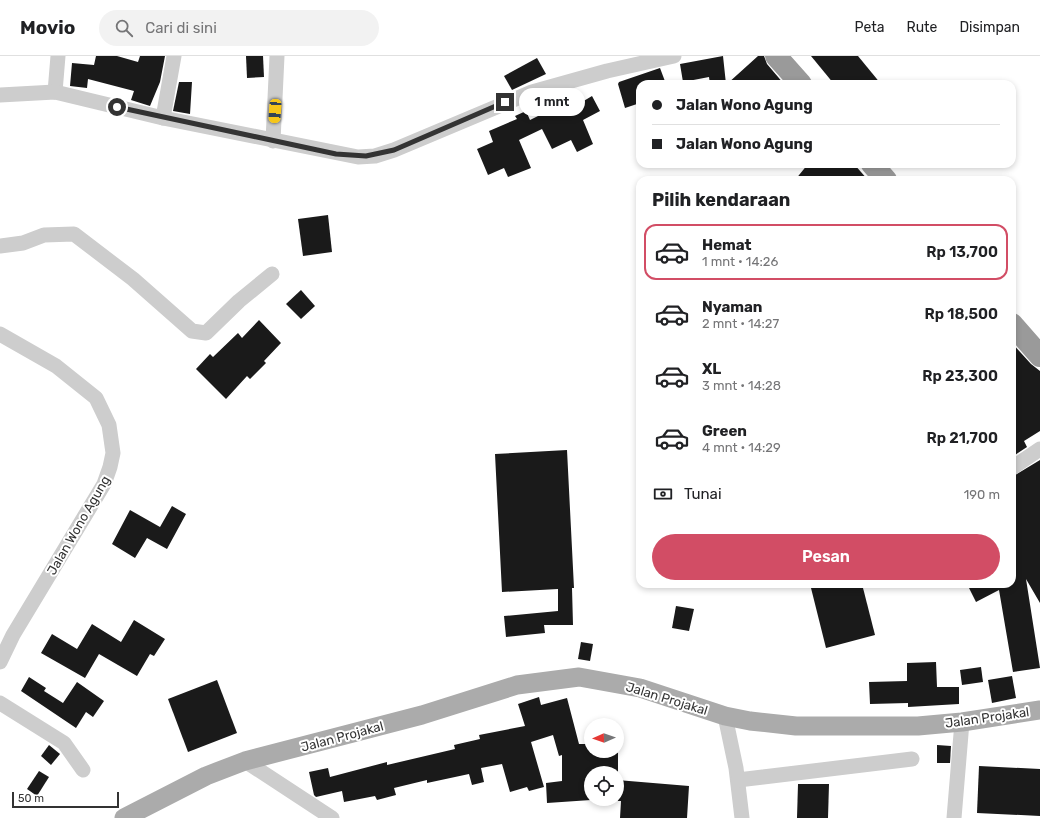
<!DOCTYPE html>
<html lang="id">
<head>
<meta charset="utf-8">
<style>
  body { margin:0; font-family:Rubik,sans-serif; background:#f2f2f2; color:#202124; height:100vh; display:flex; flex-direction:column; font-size:15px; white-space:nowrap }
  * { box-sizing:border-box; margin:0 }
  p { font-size:13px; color:#757577 }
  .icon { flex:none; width:22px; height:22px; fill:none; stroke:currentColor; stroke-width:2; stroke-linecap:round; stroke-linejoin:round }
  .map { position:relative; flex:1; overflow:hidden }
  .details { position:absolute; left:636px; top:120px; width:380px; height:412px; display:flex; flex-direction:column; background:#fff; border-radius:12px; box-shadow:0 2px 6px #0003 }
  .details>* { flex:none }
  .guide { position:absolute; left:636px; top:24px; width:380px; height:88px; border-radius:12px; box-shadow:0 2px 6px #0003; display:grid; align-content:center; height:88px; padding:0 16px; background:#fff }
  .needle { width:26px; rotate:268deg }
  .tools { position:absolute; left:584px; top:662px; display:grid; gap:8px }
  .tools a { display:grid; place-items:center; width:40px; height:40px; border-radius:50%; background:#fff; box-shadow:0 2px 6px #0003; font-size:20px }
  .scale { position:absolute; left:12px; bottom:10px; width:107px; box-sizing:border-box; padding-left:4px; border:2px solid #333; border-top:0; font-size:11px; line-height:14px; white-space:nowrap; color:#333; -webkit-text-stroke:3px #fff; paint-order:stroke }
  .end { position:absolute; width:18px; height:18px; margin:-9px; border:5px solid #333; background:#fff; box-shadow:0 0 0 2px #fff }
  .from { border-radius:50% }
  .bubble { position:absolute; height:28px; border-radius:14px; background:#fff; box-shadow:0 2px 6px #0003; font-size:13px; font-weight:600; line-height:28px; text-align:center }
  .car { position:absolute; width:12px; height:24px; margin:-12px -6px; border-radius:5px; box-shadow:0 0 3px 1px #0007; background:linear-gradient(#f5c518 24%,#345 0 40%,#f5c518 0 76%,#345 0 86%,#f5c518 0) }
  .guide b { display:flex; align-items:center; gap:14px; height:38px; font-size:15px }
  .guide b+b { border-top:1px solid #e0e0e0 }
  .guide i { width:10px; height:10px; background:#202124 }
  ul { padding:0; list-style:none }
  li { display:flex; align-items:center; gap:12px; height:56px; margin:0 8px 6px; padding:0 8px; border:2px solid transparent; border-radius:12px }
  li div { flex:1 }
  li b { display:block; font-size:15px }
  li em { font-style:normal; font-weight:600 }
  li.current { border-color:#d24d65 }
  li>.icon { width:36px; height:36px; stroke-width:1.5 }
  h2 { padding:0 16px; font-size:18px; line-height:48px }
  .pay { display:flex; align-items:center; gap:10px; height:44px; padding:0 16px; font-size:15px }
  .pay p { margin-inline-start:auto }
  .cta { display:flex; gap:8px; margin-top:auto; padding:8px 16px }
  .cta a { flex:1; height:46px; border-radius:24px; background:#d24d65; color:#fff; font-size:16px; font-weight:600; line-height:46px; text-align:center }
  header { display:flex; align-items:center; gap:24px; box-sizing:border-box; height:56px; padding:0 20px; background:#fff; border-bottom:1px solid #e0e0e0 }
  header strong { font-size:19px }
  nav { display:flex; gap:22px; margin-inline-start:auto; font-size:14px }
  .search { width:280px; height:36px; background:#f2f2f2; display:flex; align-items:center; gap:10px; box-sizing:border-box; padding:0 14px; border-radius:22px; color:#757577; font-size:15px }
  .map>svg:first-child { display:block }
  .building { fill:#1a1a1a }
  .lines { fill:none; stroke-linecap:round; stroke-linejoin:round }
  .minor { stroke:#cdcdcd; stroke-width:15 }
  .major { stroke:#ababab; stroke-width:19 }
  .highway { stroke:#9a9a9a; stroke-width:22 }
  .route { stroke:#333; stroke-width:5 }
  .labels { text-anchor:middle; stroke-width:4; stroke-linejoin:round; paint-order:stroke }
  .street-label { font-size:13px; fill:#333; stroke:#fff }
</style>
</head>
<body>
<header>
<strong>Movio</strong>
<div class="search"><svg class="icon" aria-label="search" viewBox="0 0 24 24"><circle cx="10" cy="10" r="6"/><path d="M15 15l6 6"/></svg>Cari di sini</div>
<nav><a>Peta</a><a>Rute</a><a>Disimpan</a></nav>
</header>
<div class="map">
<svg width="1040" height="762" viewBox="0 0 1040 762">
  <rect width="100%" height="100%" fill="#fff"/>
  <!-- building -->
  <g class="building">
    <path d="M96,0H117L138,6L140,0H165L160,26L150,50L131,44L134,35L88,23L87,32L70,30L72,7L94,9Z"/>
    <path d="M246,0H263L264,21L247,22Z"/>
    <path d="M723,0L726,28H710L709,21L683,26L680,8Z"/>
    <path d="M758,0H764L767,8L784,28H727Z"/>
    <path d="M811,0H858L881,28H834Z"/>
    <path d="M537,2L546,18L512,34L504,20Z"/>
    <path d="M660,12L666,28H640V47L625,52L618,28L619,26Z"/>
    <path d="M179,26H192L190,58L173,55Z"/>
    <path d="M570,36L577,49L592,40L600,55L583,64L593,88L577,96L571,84L552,93L542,73L519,84L531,112L508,121L504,112L488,119L477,93L493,86L489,75L517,63L515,60L526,55L530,64L560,49L557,44Z"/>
    <path d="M808,108H854L868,124H795Z"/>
    <path d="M328,159L332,196L303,200L298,163Z"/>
    <path d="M301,234L315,250L301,263L286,248Z"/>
    <path d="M259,264L281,287L264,305L266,307L250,323L247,320L226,343L196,313L210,298L213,301L238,277L242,282Z"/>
    <path d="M1012,287L1031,308L1040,315V375L1024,385L1027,391L1012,401Z"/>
    <path d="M567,394L574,532H572L573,569H544L545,577L506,581L504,560L558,555V533L502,536L495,398Z"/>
    <path d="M1040,404V547L1026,523L1040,612L1013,616L999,534L976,546L967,528H1012V421Z"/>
    <path d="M172,450L186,458L167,493L147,482L135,502L112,488L130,454L160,471Z"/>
    <path d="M810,528H862L875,579L826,592Z"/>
    <path d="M676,550L694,553L689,575L672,572Z"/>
    <path d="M134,564L165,583L154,600L150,598L137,620L99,598L85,622L41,597L52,578L77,593L92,568L121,586Z"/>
    <path d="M581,586L593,588L590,605L578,603Z"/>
    <path d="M936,606L937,631H959V648L908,651V647L870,648L869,626L907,625V607Z"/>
    <path d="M981,611L983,626L962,629L960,614Z"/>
    <path d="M1012,620L1016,642L992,647L988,624Z"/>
    <path d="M29,621L46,632L44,635L63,647L77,626L104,645L93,661L86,656L76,672L21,635Z"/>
    <path d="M217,624L237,677L188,696L168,643Z"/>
    <path d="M539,641L541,649L567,642L579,688H591V695H618V717H591V744L547,747L546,727L562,725V699L559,700L553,679L531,686L544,731L529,735L527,731L510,736L502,708L481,712L484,726L472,729L469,718L427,727V724L394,732L396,739L377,744L375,740L344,746L342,735L316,741L314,739L309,716L328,712L330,721L387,706V709L455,693L454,689L480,683L479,679L525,670L518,648Z"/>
    <path d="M49,689L60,698L51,709L41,700Z"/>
    <path d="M937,689L951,690L950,707H937Z"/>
    <path d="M979,710L1040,713V760L977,757Z"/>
    <path d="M39,715L49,721L37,740L27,733Z"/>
    <path d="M617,724L689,730L687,762H620L621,745H617Z"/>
    <path d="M798,728H829L828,762H797Z"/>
  </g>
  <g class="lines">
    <!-- minor -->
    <g class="minor">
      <path d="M55,36L58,0"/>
      <path d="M0,39L55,36L163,62L358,101L375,100L394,94L532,36L607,15L674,0"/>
      <path d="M163,62L174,0"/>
      <path d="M273,85L277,0"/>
      <path d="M0,190L23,187L44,179L74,178L133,223L192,275L206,277L239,245L272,218"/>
      <path d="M0,278L56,310L96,342L109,369L113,397L110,411L104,428L13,579L0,606"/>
      <path d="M1012,412L1040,393"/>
      <path d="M0,647L64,687L83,714"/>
      <path d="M725,660L736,712L742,762"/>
      <path d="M245,705L332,762"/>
      <path d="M738,724L912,703"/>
      <path d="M954,762L962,666"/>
    </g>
    <!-- major -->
    <path class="major" d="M124,762L206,720L245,705L422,659L517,629L579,621L640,632L725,660L750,665L796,670H918L962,666L1040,654"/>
    <!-- highway -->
    <g class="highway">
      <path d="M776,0L801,28"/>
      <path d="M872,108L886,124"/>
      <path d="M1012,268L1040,300"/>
    </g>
  </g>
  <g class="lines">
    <!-- route -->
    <path class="route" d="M117,51L336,98L366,100L394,94L505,46"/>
  </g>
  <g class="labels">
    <!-- street labels -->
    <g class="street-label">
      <text transform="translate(78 469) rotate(-60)" y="5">Jalan Wono Agung</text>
      <text transform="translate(667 642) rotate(17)" y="5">Jalan Projakal</text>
      <text transform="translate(987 661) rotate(-8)" y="5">Jalan Projakal</text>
      <text transform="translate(342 680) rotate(-15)" y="5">Jalan Projakal</text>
    </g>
  </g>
</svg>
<div class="tools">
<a><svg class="needle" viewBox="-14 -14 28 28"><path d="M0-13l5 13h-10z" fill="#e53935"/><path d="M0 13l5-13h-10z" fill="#757577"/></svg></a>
<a><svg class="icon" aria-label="locate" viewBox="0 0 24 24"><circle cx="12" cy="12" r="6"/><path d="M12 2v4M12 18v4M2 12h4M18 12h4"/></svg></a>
</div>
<div class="scale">50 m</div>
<i class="end from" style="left:117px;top:51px"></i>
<i class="end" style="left:505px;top:46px"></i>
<div class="bubble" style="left:519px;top:32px;width:66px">1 mnt</div>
<i class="car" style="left:275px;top:55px;rotate:184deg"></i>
<div class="guide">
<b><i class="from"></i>Jalan Wono Agung</b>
<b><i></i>Jalan Wono Agung</b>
</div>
<section class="details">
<h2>Pilih kendaraan</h2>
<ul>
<li class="current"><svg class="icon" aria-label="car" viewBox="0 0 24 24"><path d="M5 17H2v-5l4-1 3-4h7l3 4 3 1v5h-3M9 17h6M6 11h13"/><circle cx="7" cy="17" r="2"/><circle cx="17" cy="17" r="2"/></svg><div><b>Hemat</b><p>1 mnt · 14:26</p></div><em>Rp 13,700</em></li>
<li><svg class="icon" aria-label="car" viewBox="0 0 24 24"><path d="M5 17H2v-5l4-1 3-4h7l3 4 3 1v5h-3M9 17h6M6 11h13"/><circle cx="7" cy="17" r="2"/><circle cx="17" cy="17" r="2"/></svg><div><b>Nyaman</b><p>2 mnt · 14:27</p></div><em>Rp 18,500</em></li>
<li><svg class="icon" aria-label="car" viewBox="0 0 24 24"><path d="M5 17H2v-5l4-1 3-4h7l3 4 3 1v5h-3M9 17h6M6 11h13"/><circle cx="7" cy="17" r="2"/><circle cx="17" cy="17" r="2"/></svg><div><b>XL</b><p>3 mnt · 14:28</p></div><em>Rp 23,300</em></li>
<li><svg class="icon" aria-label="car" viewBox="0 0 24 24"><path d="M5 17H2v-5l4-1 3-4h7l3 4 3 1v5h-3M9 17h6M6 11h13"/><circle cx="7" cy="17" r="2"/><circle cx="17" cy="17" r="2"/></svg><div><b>Green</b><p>4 mnt · 14:29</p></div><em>Rp 21,700</em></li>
</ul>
<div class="pay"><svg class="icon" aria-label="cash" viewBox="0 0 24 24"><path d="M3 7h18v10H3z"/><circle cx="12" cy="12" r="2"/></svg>Tunai<p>190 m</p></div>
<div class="cta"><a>Pesan</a></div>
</section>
</div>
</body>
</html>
